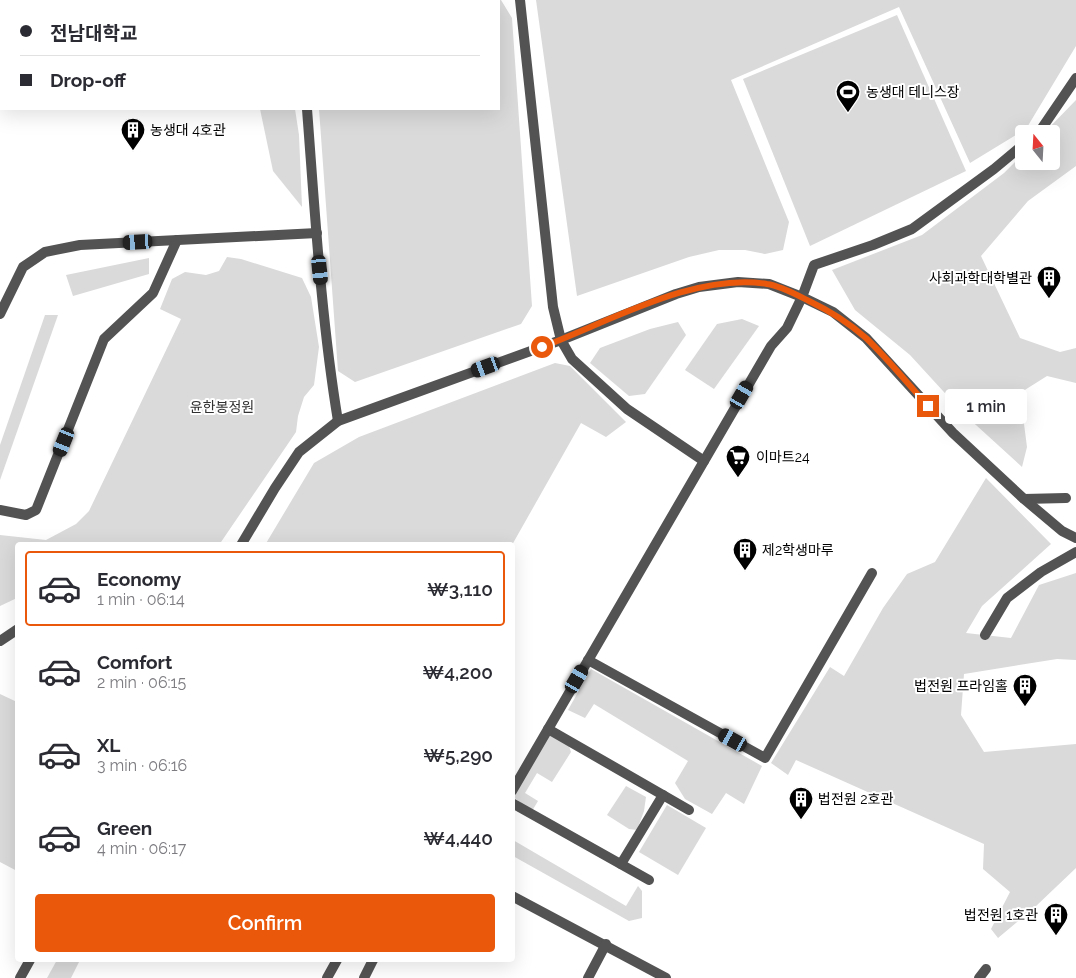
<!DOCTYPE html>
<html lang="en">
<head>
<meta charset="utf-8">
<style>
  body { margin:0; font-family:Raleway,"Noto Sans KR",sans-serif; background:#f7f7f7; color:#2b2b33; height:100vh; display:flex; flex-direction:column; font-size:19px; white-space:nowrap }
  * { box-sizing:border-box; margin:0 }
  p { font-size:16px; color:#7c7c81 }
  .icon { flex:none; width:28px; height:28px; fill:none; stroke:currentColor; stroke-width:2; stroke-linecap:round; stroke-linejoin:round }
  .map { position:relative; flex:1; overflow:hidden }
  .sheet { position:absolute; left:15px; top:542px; width:500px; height:420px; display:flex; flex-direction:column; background:#fff; border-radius:5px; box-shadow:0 5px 20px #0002 }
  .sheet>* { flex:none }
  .hud { position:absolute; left:0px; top:0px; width:500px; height:110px; box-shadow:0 5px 20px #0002; display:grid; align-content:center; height:110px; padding:0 20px; background:#fff }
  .needle { width:32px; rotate:342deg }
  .controls { position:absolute; left:1015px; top:125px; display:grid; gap:10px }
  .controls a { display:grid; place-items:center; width:45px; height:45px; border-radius:5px; background:#fff; box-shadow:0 5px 20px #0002; font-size:25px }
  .end { position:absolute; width:22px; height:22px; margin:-11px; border:6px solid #ea580c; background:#fff; box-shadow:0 0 0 2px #fff }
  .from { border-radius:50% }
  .bubble { position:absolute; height:35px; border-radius:5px; background:#fff; box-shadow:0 5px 20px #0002; font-size:16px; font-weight:600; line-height:35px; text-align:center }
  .car { position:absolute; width:15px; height:30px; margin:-15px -8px; border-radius:6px; box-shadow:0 0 4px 1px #0007; background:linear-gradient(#222 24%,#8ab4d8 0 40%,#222 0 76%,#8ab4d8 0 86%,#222 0) }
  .hud b { display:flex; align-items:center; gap:18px; height:48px; font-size:19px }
  .hud b+b { border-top:1px solid #e1e1e2 }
  .hud i { width:12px; height:12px; background:#2b2b33 }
  ul { padding:9px 0 0; list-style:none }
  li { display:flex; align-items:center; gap:15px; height:75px; margin:0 10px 8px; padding:0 10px; border:2px solid transparent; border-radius:5px }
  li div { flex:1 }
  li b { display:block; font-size:19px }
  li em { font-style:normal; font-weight:600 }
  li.selected { border-color:#ea580c }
  li>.icon { width:45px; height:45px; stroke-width:1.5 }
  .button { display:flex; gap:10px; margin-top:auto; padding:10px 20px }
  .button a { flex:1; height:58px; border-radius:5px; background:#ea580c; color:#fff; font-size:20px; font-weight:600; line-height:58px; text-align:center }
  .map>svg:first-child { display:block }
  .green { fill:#dadada }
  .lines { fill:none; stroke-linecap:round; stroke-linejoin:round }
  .lane { stroke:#535353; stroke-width:10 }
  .street { stroke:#535353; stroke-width:10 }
  .route { stroke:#ea580c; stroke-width:6 }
  .labels { text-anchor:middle; stroke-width:4; stroke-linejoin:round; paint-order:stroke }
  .poi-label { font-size:14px; fill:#000; stroke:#fff; text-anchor:start }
  .park-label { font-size:14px; fill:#313131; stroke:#fff }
</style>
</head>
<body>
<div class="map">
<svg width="1076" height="978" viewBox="0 0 1076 978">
  <rect width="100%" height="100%" fill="#fff"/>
  <!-- green -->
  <g class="green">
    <path d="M0,0H266L267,1H1L0,93Z"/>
    <path d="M311,0H501L512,18L532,306L521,324L355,382L338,371L319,109H499V1Z"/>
    <path d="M536,0H1076V46L1026,129L970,163L899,7L731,80L789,222L783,250L765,254L745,250H719L689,257L577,296Z"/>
    <path d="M897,15L966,171L810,246L743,79Z"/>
    <path d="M1076,100V166L1028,201L981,256L1020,338L1060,352L1076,348V383L1047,376L1020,393L1027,447L1022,467L965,415L910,355L855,310L832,270L922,235L1004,173L1024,153V161H1051V134H1043Z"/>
    <path d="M260,109H295L299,135L302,207L273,171Z"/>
    <path d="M227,257L241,259L302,278L311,297L319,347L314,385L304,397L298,416L296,432L219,545H18L17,598L0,606V535L46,540L76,524L89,511L181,319L160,309L172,279L185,272L206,275L219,271Z"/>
    <path d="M149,258V274L73,296L66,275Z"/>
    <path d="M45,315H58L0,480V445Z"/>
    <path d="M742,319L759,326L714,389L685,370L717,324Z"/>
    <path d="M678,322L686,335L645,394L629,396L590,363L600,348L650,329Z"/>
    <path d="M555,363L570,366L626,422L606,437L581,423L512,545H265L314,463L359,437Z"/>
    <path d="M986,478L1051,544L982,606L966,633L1011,638L1039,585L1076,573V660L1057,659L964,674L961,715L984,752L1076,744V868L1035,907L998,938L991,929L1010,892L983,869L984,844L796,760L788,775L771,763L830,667L844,676L883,608L907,574L935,562Z"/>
    <path d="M591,669L762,766L744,804L726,793L712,814L685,799L675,783L688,761L594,704L585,718L568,710Z"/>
    <path d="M0,694L17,702V871L0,862Z"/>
    <path d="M549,734L569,746L571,752L552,782L537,773L525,793L538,801L532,811L513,797Z"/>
    <path d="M626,786L646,797L644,811L637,830L629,829L607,815Z"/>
    <path d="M667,805L706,828L678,875L639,852Z"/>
    <path d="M513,840L626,906L638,886L642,891V918L629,921L513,856Z"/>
    <path d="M57,960H80L71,978H47Z"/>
  </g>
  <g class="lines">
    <!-- lane -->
    <g class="lane">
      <path d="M298,0V1"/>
      <path d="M520,0L553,307L561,340L572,359L627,409L704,461"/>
      <path d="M307,109C315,213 321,318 338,421"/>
      <path d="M1035,134L1042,128L1076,78"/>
      <path d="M0,314L23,267L45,252L80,245L317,233"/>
      <path d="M1024,499L1066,498"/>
      <path d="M0,510L26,515L36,510L104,339L153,293L177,240"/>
      <path d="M241,545L275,488L299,452L338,421L561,340L676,294L699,287L738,282L769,284L802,297L814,265L873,245L912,229L994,169L1024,144"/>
      <path d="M985,635L1007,598L1041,572L1076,552"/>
      <path d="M0,641L18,629"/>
      <path d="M588,660L765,758L872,573"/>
      <path d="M548,729L689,810"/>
      <path d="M512,791L771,346L787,328L802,297L833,312L866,338L953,433L1024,499L1062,531L1076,538"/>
      <path d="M512,803L649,880"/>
      <path d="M621,864L663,795"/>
      <path d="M512,896L666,978"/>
      <path d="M327,978L337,960"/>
      <path d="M364,978L373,960"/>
      <path d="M588,978L606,944"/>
      <path d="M979,978L986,969"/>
    </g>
    <!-- street -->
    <path class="street" d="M20,978L30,960"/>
  </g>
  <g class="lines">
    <!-- route -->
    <path class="route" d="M542,347C609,322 695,272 767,284C781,286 797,295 809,301C830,311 849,323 866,338C888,359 908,384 928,406"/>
  </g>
  <!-- icons -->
  <defs>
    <symbol id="stadium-pin" viewBox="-11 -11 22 30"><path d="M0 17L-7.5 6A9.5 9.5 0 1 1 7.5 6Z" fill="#000" stroke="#fff"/><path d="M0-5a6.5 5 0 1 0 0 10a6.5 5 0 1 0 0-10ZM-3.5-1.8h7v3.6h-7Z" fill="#fff"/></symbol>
    <symbol id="building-pin" viewBox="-11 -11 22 30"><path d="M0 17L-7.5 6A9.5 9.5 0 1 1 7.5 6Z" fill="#000" stroke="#fff"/><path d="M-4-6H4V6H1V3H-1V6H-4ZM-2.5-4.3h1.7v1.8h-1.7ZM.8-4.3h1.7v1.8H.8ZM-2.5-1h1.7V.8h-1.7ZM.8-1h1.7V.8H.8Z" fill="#fff"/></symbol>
    <symbol id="supermarket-pin" viewBox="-11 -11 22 30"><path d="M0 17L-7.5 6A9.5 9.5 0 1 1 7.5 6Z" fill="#000" stroke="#fff"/><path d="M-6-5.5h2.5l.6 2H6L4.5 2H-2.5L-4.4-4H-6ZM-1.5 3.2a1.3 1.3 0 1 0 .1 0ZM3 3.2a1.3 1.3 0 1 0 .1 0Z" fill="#fff"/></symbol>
  </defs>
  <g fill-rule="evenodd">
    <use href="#stadium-pin" x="834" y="78" width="28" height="38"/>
    <use href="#building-pin" x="119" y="116" width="28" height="38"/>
    <use href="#building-pin" x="1035" y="264" width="28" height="38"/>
    <use href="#supermarket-pin" x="724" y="443" width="28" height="38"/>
    <use href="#building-pin" x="731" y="536" width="28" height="38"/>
    <use href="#building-pin" x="1011" y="672" width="28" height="38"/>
    <use href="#building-pin" x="787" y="785" width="28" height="38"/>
    <use href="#building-pin" x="1042" y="901" width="28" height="38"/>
  </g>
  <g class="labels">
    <!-- poi labels -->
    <g class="poi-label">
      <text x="866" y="97">농생대 테니스장</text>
      <text x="150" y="135">농생대 4호관</text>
      <text x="1032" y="283" text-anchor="end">사회과학대학별관</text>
      <text x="756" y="462">이마트24</text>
      <text x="762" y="555">제2학생마루</text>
      <text x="1008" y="691" text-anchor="end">법전원 프라임홀</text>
      <text x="818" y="804">법전원 2호관</text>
      <text x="1038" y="920" text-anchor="end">법전원 1호관</text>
    </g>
    <!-- park labels -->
    <g class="park-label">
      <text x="222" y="412">윤한봉정원</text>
    </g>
  </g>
</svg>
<div class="controls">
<a><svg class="needle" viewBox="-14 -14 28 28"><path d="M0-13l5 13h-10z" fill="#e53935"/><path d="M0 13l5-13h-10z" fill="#7c7c81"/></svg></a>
</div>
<i class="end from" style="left:542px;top:347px"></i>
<i class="end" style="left:928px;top:406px"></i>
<div class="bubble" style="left:945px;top:389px;width:82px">1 min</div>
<i class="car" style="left:138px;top:242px;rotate:267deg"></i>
<i class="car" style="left:320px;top:270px;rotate:174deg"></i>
<i class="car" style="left:486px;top:367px;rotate:250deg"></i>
<i class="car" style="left:742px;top:395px;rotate:30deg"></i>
<i class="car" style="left:64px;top:442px;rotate:202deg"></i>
<i class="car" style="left:577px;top:679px;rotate:30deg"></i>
<i class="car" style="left:733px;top:740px;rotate:299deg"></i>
<div class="hud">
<b><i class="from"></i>전남대학교</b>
<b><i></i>Drop-off</b>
</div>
<section class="sheet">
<ul>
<li class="selected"><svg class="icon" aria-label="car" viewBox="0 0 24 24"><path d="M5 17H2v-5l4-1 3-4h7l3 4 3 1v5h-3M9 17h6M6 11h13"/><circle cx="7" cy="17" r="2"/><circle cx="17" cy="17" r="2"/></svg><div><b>Economy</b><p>1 min · 06:14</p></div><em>₩3,110</em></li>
<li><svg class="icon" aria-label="car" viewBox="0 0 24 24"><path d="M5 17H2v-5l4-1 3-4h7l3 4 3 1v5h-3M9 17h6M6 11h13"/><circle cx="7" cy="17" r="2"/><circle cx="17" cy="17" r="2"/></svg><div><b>Comfort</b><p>2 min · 06:15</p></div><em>₩4,200</em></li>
<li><svg class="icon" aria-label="car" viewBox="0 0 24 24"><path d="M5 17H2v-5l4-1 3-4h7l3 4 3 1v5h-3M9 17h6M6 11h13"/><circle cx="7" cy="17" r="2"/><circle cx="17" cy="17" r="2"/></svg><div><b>XL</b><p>3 min · 06:16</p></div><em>₩5,290</em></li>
<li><svg class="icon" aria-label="car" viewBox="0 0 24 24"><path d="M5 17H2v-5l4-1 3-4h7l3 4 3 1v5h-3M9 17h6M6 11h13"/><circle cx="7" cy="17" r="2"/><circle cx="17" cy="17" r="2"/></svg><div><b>Green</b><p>4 min · 06:17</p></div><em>₩4,440</em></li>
</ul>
<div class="button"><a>Confirm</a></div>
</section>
</div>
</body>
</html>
